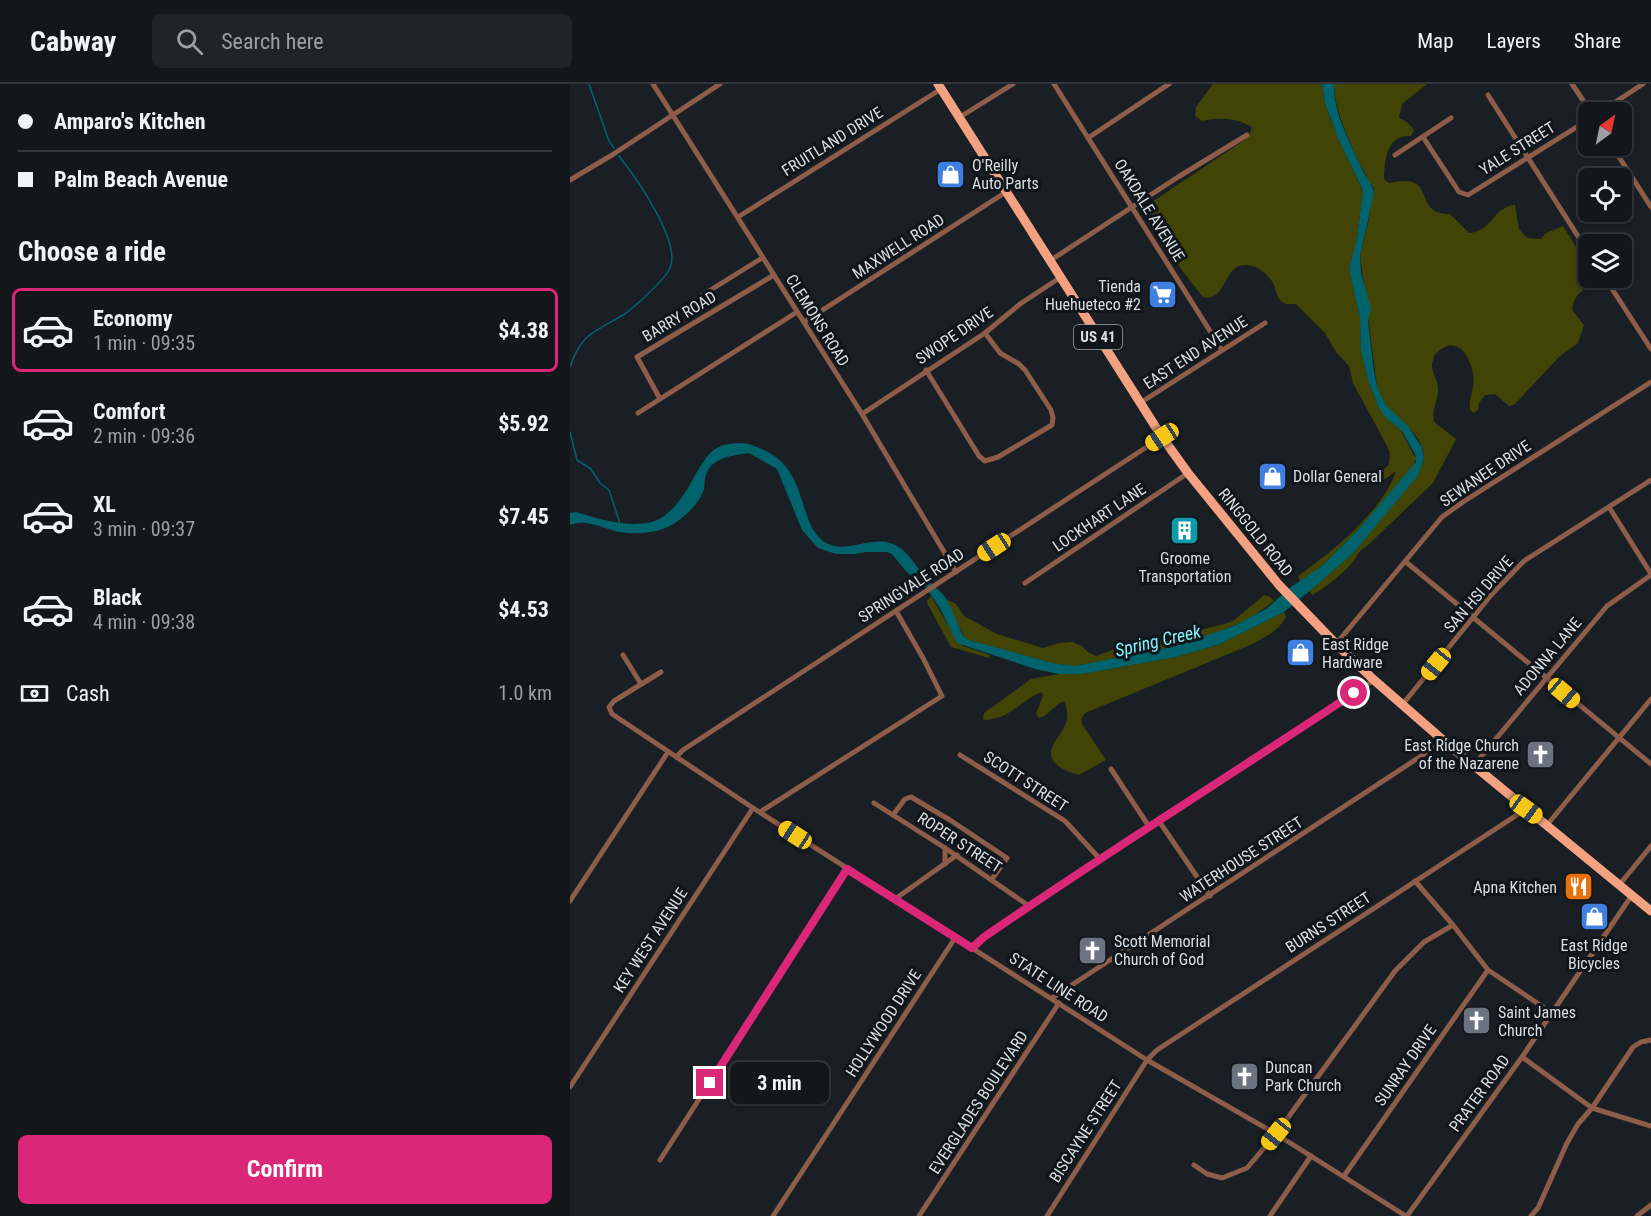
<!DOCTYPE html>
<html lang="en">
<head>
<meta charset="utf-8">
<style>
  body { margin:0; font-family:"Roboto Condensed",sans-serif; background:#202428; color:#f1f3f6; height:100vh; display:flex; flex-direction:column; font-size:22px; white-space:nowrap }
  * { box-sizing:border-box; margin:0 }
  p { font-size:20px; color:#9d9fa3 }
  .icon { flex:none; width:33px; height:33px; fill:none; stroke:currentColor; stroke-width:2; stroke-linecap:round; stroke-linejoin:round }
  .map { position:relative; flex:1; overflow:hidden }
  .sheet { display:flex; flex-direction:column; background:#13171b; width:570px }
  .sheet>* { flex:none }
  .guide { display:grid; align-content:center; height:132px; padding:0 18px; background:#13171b }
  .needle { width:39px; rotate:33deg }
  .tools { position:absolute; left:1008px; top:18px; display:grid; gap:12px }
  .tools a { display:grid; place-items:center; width:54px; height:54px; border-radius:9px; background:#13171b; box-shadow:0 2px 4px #0004,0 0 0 2px #32363a; font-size:30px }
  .end { position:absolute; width:27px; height:27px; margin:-14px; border:8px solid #db2777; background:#fff; box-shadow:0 0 0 3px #fff }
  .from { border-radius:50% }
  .bubble { position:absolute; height:42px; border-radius:9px; background:#13171b; box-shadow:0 2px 4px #0004,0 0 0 2px #32363a; font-size:20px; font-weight:700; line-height:42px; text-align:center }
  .car { position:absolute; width:18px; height:36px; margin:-18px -9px; border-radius:8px; box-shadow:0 0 4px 2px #0007; background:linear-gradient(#f5c518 24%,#345 0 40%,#f5c518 0 76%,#345 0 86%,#f5c518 0) }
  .guide b { display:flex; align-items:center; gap:21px; height:57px; font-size:22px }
  .guide b+b { border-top:2px solid #32363a }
  .guide i { width:15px; height:15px; background:#f1f3f6 }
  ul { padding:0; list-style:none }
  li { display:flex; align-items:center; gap:18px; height:84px; margin:0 12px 9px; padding:0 6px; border:3px solid transparent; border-radius:9px }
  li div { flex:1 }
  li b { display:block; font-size:22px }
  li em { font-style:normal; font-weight:700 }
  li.active { border-color:#db2777 }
  li>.icon { width:54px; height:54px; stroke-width:1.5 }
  h2 { padding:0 18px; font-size:27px; line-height:72px }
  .pay { display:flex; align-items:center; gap:15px; height:66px; padding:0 18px; font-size:22px }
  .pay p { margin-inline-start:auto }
  .cta { display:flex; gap:12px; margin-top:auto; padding:12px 18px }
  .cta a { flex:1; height:69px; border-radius:9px; background:#db2777; color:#fff; font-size:24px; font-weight:700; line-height:69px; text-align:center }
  header { display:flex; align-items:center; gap:36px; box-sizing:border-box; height:84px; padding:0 30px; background:#13171b; border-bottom:2px solid #32363a }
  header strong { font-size:28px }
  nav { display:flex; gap:33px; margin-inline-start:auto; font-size:21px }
  .search { width:420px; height:54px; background:#202428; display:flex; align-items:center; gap:15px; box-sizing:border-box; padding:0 21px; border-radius:9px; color:#9d9fa3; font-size:22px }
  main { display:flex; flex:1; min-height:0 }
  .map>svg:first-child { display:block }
  .green { fill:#424406 }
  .water { fill:#00636b }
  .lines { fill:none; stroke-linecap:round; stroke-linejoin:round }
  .stream { stroke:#00636b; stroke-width:1.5 }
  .street { stroke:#8d5d49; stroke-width:5 }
  .primary { stroke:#f3a181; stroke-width:9 }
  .route { stroke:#db2777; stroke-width:8 }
  .labels { text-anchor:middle; stroke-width:6; stroke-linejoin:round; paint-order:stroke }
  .shield { fill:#10161b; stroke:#9da2a6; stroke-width:1.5 }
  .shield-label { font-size:15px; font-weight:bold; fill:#dadee2 }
  .street-label { font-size:16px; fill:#dadee2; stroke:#10161b }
  .poi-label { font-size:16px; fill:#dadee2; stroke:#10161b; text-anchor:start }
  .water-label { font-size:18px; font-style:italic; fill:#82f0fc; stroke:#10161b }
</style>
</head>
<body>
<header>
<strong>Cabway</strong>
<div class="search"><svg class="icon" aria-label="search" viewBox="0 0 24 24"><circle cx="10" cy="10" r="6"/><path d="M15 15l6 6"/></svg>Search here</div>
<nav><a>Map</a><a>Layers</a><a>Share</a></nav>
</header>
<main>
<section class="sheet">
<div class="guide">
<b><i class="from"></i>Amparo's Kitchen</b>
<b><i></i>Palm Beach Avenue</b>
</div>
<h2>Choose a ride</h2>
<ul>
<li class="active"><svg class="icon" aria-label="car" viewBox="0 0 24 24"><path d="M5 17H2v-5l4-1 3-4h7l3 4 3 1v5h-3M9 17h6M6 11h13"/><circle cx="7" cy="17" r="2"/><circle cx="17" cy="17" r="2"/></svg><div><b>Economy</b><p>1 min · 09:35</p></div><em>$4.38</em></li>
<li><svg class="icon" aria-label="car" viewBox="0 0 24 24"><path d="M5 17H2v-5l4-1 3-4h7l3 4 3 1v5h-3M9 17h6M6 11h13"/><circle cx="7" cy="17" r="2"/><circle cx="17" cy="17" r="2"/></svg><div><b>Comfort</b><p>2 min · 09:36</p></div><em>$5.92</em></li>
<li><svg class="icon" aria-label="car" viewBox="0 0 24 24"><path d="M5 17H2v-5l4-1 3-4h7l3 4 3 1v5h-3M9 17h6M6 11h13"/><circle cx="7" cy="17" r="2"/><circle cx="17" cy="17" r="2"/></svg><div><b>XL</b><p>3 min · 09:37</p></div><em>$7.45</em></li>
<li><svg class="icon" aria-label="car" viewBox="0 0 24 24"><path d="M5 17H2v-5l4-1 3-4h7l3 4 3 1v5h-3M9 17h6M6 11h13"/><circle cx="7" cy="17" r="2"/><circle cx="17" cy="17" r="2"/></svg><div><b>Black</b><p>4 min · 09:38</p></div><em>$4.53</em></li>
</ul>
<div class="pay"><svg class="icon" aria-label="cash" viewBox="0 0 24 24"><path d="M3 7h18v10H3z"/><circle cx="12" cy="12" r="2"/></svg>Cash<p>1.0 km</p></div>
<div class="cta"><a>Confirm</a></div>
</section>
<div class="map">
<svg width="1081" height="1132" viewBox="0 0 1081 1132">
  <rect width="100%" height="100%" fill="#191f24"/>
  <!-- green -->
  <g class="green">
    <path d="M643,0H752L755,19L764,44L793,108L787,154L779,185L790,234L791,267L798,296L809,324L820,337L829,343L846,375L842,385L789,445L752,482L730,498L728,492C763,467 813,427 826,387L817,394L808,397L805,395L806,391L819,381L820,369L816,360L783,299L779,282L766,268L755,249L726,220C721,220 716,221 712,218C707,214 706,207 704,201C699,190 686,180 674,181C653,182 656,219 633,213L611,185L573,124L679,53L682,43C666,34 650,33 632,37L625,32L626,23Z"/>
    <path d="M764,0H857L832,20L829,34L837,38L844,46L841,52C816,51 815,75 814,95L819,99C870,87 840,130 880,130L899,149C924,147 922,123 945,121L949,145L957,154L971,155L976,149L993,142L1018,182V194H1027C1016,209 1006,203 1002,226L1014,241L1008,259L990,272L944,321L939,322L925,310L915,311L909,319L908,326L904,329L900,326C898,314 906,304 903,290C901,277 892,256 875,263C869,266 864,270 863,276C859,287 869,295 868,307C868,318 861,326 864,338L886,355L863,399L797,462C789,466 786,474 781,480C770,492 755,504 742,511L740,507L784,468L853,379C859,352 828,338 815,320C812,315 809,308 807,302L790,171L798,139L804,105C789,81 763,27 764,0Z"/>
    <path d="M694,511L700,513L704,517L676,537L634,553L602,563L505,582L482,579L395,555L376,515L386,520L394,532L427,550L473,564L489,559L503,558L512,562L518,568L526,572L562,559L583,558L654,540L663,537Z"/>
    <path d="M361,512L381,546L393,562L420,571L419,574L381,563L358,521L357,517Z"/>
    <path d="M714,528L716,533C708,548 692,555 678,562L515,629L511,635L512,640L536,676L509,691C493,686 471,678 486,656C490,650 495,644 497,635C498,629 496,623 495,617C483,620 481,631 469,634L466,630L473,611L471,608C450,617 439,636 414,636L413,634L414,629L461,595L489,590H512L606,573L650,560Z"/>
  </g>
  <!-- water -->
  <path class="water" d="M752,0H764C763,30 782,62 794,89C798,96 803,101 804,110L790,171L791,189L801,225L798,237L804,287L807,302L815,320L837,341L852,363L854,374L849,389L845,395L784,468L747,501L714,528L650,560L606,573L512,590H489L465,585L387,559L370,524L356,504L335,486L322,470L317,468H296L285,470H266L248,464L232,446L207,385L179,369C161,372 139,373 135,395C134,398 135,402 134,405C130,419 113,435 100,442C86,449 65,451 50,448C32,445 18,434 0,441V429L6,428C29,435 57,444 81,438C100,434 116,409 124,393C138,371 141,359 172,359C178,359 184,362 189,364C242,383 225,444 258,460C276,468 297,455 316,458C338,462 345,484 359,497C364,503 370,506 375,513C382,524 387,538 392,550L396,555L482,579L505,582L602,563L664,542L696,525L721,503L752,482L789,445L846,378L845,370L832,347L815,333L809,324L798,296L791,267L790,234L779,185L787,154L793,107L768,54L755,19Z"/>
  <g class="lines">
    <!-- stream -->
    <g class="stream">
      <path d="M19,0L39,57L44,64"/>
      <path d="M0,283C12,248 25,248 53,231C64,224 93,197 99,186C114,161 65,92 49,72"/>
      <path d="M0,348L7,376L21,385L30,399L39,406L50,440"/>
    </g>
    <!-- street -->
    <g class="street">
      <path d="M83,0L292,330L386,488"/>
      <path d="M484,0L652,266"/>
      <path d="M1002,0L1021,28"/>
      <path d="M918,11L1018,168"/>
      <path d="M1030,28L1073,0"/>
      <path d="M390,33L443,0"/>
      <path d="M853,53L889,108L898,111L1018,36"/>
      <path d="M518,54L599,0"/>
      <path d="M1042,62L1081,123"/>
      <path d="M825,71L881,34"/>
      <path d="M0,96L42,71L150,0"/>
      <path d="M168,133L371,5"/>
      <path d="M481,176L608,93L677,51"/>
      <path d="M1035,194L1081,265"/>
      <path d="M131,212L192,174"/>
      <path d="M234,238L436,108"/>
      <path d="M356,286L409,372L415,377L428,373L482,341L483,334L481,326L455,286L449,280L430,269L415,249"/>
      <path d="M89,313L67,273L204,191"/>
      <path d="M570,319L695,239"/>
      <path d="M68,329L227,228"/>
      <path d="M292,330L415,249L450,220L491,193"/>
      <path d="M1039,423L1081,490"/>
      <path d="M836,478L1081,680"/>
      <path d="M455,499L618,389"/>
      <path d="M766,560L872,433L893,418L1081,298"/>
      <path d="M53,571L71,600"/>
      <path d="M91,588L44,617L39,623L42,630L183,724L577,976L706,1050L836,1132"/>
      <path d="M832,621L922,510L954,477L1081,396"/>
      <path d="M390,671L495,737L529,774"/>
      <path d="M106,673L113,666L592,353"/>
      <path d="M904,681L1037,522L1081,491"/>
      <path d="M541,685L580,744"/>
      <path d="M304,719L375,764L459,822"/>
      <path d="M190,728L372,612L353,574L326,527"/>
      <path d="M323,731L335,715L341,713L380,736L437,774L422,795"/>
      <path d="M589,737L640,812"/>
      <path d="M977,741L1081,615"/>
      <path d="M375,780V764"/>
      <path d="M845,797L883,841L918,886L982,929"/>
      <path d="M1050,800L1081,762"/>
      <path d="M325,815L387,771"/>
      <path d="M0,817L98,668"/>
      <path d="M402,864L414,853C542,765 674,682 804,596"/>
      <path d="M482,914L874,657"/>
      <path d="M952,973L1022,1024L1081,1042"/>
      <path d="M0,1003L183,724"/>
      <path d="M90,1076L277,785"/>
      <path d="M624,1081L637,1090L652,1094L677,1084L706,1050L825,887L854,858L883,841"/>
      <path d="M774,1092L918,886"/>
      <path d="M203,1132L385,854"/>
      <path d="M349,1132L489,919"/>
      <path d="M477,1132L577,976L587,966L956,725"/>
      <path d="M700,1132L741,1072"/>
      <path d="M837,1132L952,973L1062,811"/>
      <path d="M961,1132L968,1124L997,1059L1008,1040L1022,1024L1063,963L1071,958L1081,956"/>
      <path d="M1067,1132L1081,1121"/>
    </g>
    <!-- primary -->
    <path class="primary" d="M368,0L592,353L618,389L709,501L766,560L804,596L874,657L1081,827"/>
  </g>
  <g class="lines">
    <!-- route -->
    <path class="route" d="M140,999L277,785L402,864L414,853C536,769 661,691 784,609"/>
  </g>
  <!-- icons -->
  <defs>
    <symbol id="shop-square" viewBox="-11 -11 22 22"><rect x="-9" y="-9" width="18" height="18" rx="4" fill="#3f7fe0" stroke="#10161b"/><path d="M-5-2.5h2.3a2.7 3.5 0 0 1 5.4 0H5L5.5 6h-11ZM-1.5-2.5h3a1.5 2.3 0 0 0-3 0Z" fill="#fff"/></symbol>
    <symbol id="supermarket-square" viewBox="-11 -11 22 22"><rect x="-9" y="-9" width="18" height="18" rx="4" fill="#3f7fe0" stroke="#10161b"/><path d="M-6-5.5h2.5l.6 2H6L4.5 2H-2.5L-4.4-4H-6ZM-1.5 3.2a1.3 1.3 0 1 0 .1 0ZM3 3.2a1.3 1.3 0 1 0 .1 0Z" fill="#fff"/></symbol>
    <symbol id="building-square" viewBox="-11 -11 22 22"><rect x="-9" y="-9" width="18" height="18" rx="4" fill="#0f9aa8" stroke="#10161b"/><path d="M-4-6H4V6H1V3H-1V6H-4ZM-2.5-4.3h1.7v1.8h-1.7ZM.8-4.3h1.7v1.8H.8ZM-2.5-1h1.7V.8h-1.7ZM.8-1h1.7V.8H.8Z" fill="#fff"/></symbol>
    <symbol id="church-square" viewBox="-11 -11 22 22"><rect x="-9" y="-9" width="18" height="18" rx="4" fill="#6b7280" stroke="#10161b"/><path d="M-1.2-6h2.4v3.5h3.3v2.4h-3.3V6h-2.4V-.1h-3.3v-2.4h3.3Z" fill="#fff"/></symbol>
    <symbol id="restaurant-square" viewBox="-11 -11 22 22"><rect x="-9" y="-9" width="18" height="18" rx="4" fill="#e8710a" stroke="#10161b"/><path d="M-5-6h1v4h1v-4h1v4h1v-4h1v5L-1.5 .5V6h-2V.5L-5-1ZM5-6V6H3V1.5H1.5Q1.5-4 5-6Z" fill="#fff"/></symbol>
  </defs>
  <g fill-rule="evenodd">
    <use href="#shop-square" x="364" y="74" width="33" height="33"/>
    <use href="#supermarket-square" x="576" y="194" width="33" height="33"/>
    <use href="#shop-square" x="686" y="376" width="33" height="33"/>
    <use href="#building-square" x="598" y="430" width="33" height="33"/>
    <use href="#shop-square" x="714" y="552" width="33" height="33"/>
    <use href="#church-square" x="954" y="654" width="33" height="33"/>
    <use href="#restaurant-square" x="992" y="786" width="33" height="33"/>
    <use href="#shop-square" x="1008" y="816" width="33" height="33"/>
    <use href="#church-square" x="506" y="850" width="33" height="33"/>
    <use href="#church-square" x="890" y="920" width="33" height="33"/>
    <use href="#church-square" x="658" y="976" width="33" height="33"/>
  </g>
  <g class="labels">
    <!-- shield labels -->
    <rect class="shield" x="504" y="241" width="48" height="24" rx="4.5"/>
    <g class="shield-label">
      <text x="528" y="258">US 41</text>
    </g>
    <!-- street labels -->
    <g class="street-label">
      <text transform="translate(262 57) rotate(-32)" y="6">FRUITLAND DRIVE</text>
      <text transform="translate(947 64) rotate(-32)" y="6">YALE STREET</text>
      <text transform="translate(580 126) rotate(58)" y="6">OAKDALE AVENUE</text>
      <text transform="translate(328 162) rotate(-33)" y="6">MAXWELL ROAD</text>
      <text transform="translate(109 232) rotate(-31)" y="6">BARRY ROAD</text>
      <text transform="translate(248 236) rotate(58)" y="6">CLEMONS ROAD</text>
      <text transform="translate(384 251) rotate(-34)" y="6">SWOPE DRIVE</text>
      <text transform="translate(625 268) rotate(-33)" y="6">EAST END AVENUE</text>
      <text transform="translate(915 389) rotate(-34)" y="6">SEWANEE DRIVE</text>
      <text transform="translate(529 433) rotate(-34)" y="6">LOCKHART LANE</text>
      <text transform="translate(686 448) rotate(51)" y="6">RINGGOLD ROAD</text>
      <text transform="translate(341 501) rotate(-33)" y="6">SPRINGVALE ROAD</text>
      <text transform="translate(908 510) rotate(-49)" y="6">SAN HSI DRIVE</text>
      <text transform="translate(977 572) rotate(-50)" y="6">ADONNA LANE</text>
      <text transform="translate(456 697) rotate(33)" y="6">SCOTT STREET</text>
      <text transform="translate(390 758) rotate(33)" y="6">ROPER STREET</text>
      <text transform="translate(671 775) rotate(-33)" y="6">WATERHOUSE STREET</text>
      <text transform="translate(758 838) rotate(-33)" y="6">BURNS STREET</text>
      <text transform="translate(80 856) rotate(-57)" y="6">KEY WEST AVENUE</text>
      <text transform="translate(489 903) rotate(33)" y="6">STATE LINE ROAD</text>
      <text transform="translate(313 939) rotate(-57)" y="6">HOLLYWOOD DRIVE</text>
      <text transform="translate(835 981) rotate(-55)" y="6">SUNRAY DRIVE</text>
      <text transform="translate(909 1009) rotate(-54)" y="6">PRATER ROAD</text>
      <text transform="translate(408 1018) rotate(-57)" y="6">EVERGLADES BOULEVARD</text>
      <text transform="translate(515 1047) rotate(-57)" y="6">BISCAYNE STREET</text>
    </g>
    <!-- poi labels -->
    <g class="poi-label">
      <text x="402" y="87">O'Reilly<tspan x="402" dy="18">Auto Parts</tspan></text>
      <text x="571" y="208" text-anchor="end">Tienda<tspan x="571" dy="18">Huehueteco #2</tspan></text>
      <text x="723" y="398">Dollar General</text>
      <text x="615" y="480" text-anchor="middle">Groome<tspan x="615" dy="18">Transportation</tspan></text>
      <text x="752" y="566">East Ridge<tspan x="752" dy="18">Hardware</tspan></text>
      <text x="949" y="667" text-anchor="end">East Ridge Church<tspan x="949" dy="18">of the Nazarene</tspan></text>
      <text x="987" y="809" text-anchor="end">Apna Kitchen</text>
      <text x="544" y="863">Scott Memorial<tspan x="544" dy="18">Church of God</tspan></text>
      <text x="1024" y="867" text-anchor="middle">East Ridge<tspan x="1024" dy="18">Bicycles</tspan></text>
      <text x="928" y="934">Saint James<tspan x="928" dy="18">Church</tspan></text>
      <text x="695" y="989">Duncan<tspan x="695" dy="18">Park Church</tspan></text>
    </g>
    <!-- water labels -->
    <g class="water-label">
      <text transform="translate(588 557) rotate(-13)" y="6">Spring Creek</text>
    </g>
  </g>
</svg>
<div class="tools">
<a><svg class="needle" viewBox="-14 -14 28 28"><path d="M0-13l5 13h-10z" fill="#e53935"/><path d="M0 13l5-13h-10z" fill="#9d9fa3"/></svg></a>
<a><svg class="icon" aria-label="locate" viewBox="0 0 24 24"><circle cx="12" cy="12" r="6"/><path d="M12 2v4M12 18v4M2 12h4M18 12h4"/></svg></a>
<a><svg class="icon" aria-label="layers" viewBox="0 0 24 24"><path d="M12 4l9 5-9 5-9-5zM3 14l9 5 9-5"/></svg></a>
</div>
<i class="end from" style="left:784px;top:609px"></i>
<i class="end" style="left:140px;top:999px"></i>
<div class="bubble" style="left:160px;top:978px;width:99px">3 min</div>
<i class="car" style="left:592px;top:353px;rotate:237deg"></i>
<i class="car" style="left:424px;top:463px;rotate:237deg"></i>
<i class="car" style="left:866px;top:580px;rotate:219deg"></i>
<i class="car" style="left:994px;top:609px;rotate:130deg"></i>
<i class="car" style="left:956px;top:725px;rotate:126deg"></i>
<i class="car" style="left:225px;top:751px;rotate:303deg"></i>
<i class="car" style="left:706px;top:1050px;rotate:219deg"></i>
</div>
</main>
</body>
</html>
